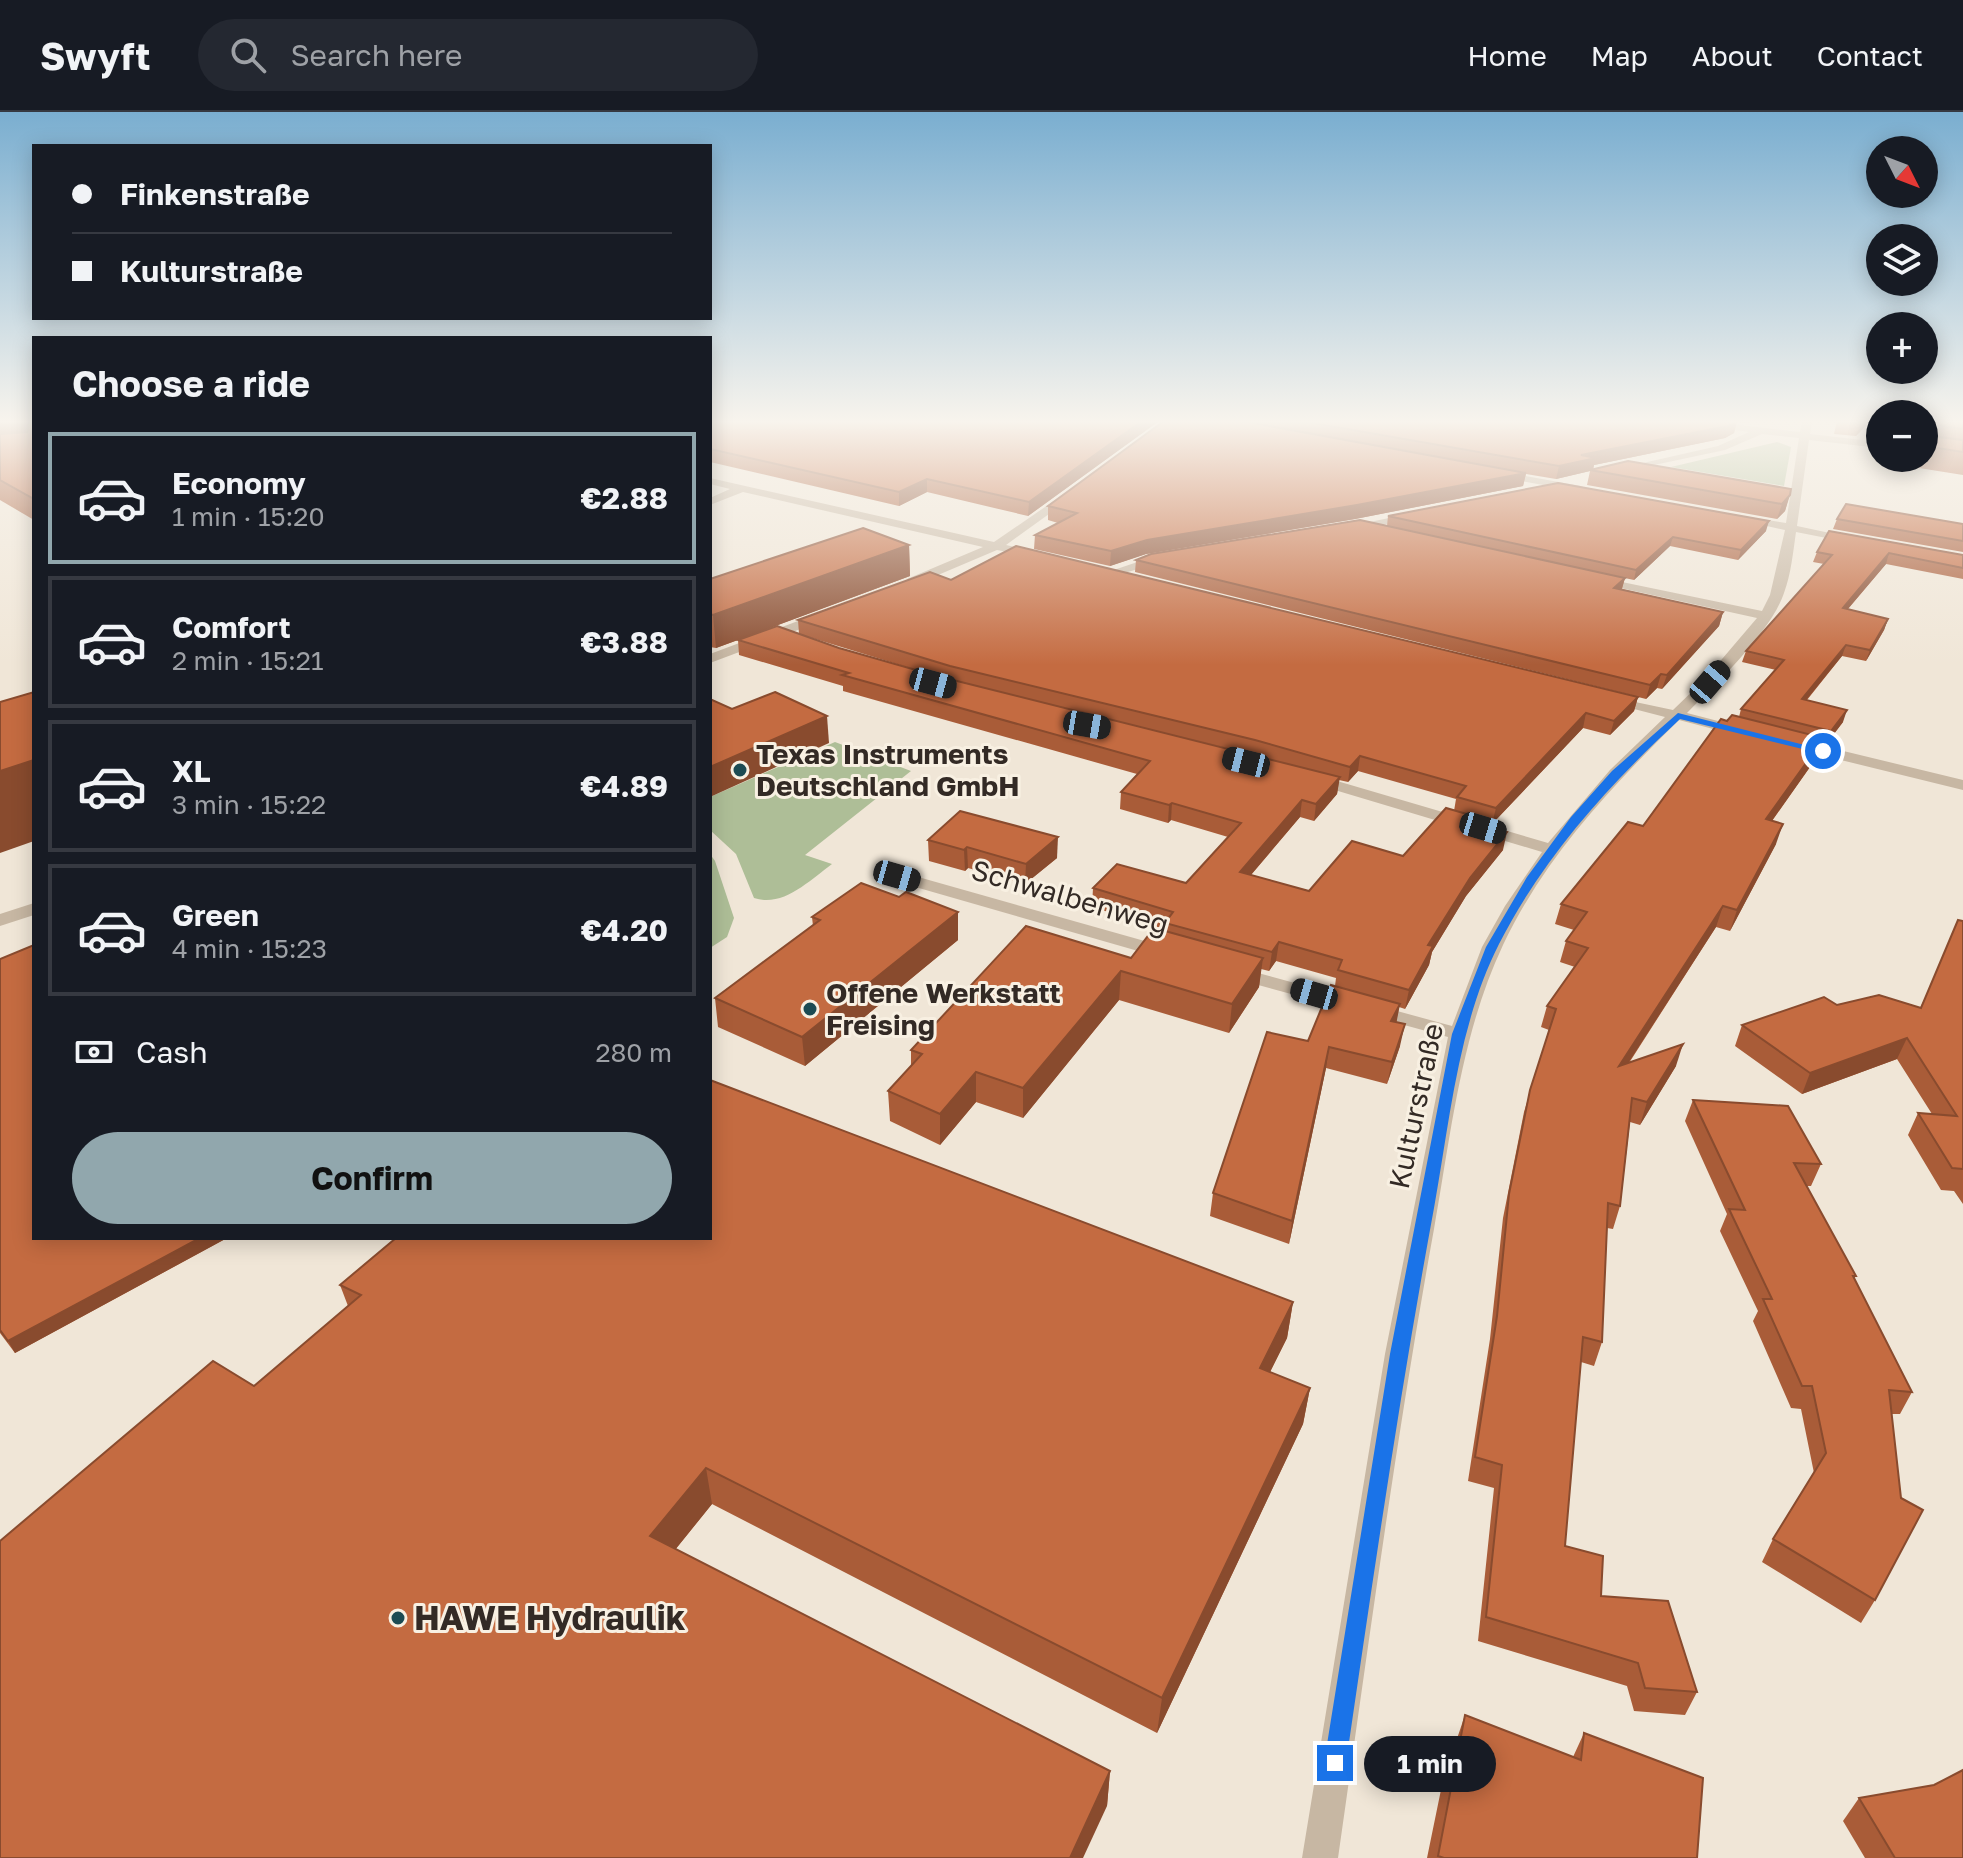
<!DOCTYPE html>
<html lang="en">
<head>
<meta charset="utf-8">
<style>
  body { margin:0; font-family:"Golos Text",sans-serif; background:#242831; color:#f1f3f6; height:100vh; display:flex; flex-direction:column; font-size:30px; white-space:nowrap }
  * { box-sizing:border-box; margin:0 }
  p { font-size:26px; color:#9ea1a6 }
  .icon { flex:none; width:44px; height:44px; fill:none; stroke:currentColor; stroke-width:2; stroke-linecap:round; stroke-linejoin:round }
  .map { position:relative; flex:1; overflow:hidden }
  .details { position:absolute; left:32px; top:224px; width:680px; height:904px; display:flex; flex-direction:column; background:#171b24; border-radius:0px; box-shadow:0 4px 20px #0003 }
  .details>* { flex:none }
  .hud { position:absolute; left:32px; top:32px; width:680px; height:176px; border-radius:0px; box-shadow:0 4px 20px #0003; display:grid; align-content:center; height:176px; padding:0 40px; background:#171b24 }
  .needle { width:52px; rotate:132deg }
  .tools { position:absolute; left:1866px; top:24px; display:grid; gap:16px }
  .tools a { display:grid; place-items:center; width:72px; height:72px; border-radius:50%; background:#171b24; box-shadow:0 4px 20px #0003; font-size:40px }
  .end { position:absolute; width:36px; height:36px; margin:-18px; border:10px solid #1a73e8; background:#fff; box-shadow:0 0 0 4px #fff }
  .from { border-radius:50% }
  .bubble { position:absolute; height:56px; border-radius:28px; background:#171b24; box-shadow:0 4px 20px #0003; font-size:26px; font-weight:700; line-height:56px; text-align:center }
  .car { position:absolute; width:24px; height:48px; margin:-24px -12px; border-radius:10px; box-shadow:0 0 6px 2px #0007; background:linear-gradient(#222 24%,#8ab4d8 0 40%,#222 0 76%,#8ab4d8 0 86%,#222 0) }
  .hud b { display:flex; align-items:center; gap:28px; height:76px; font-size:30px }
  .hud b+b { border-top:2px solid #363941 }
  .hud i { width:20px; height:20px; background:#f1f3f6 }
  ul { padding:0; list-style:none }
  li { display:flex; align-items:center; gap:24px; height:132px; margin:0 16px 12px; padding:0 24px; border:4px solid #363941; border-radius:0px }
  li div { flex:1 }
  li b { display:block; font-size:30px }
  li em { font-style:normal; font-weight:700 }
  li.selected { border-color:#91a7ad }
  li>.icon { width:72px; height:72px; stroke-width:1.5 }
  h2 { padding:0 40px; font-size:36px; line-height:96px }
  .pay { display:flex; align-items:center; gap:20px; height:88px; padding:0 40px; font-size:30px }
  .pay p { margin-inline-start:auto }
  .button { display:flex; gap:16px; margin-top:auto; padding:16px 40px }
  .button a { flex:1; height:92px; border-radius:48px; background:#91a7ad; color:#111; font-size:32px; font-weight:700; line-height:92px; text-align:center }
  header { display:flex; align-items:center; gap:48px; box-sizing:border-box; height:112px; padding:0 40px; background:#171b24; border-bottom:2px solid #363941 }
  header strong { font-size:38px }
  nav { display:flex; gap:44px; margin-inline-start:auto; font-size:28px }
  .search { width:560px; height:72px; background:#242831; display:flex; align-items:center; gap:20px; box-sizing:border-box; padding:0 28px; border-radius:44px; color:#9ea1a6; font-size:30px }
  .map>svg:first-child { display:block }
  .green { fill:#aebe97 }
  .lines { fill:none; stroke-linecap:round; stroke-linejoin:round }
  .street { fill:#c7b7a3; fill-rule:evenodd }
  .wall { fill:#a95c38; fill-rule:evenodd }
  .shaded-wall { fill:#894b2e }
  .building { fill:#c46b41; stroke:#894b2e; stroke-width:2 }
  .route { fill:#1a73e8 }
  .poi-dot { fill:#1c4b53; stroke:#f8f0e2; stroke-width:3 }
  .labels { text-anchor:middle; stroke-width:6; stroke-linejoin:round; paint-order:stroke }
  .poi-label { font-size:28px; font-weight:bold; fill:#332a25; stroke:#f8f0e2; text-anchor:start }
  .street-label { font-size:28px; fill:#332a25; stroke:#f8f0e2 }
  .near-poi-label { font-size:34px; font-weight:bold; fill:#332a25; stroke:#f8f0e2; text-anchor:start }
</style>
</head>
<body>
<header>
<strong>Swyft</strong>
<div class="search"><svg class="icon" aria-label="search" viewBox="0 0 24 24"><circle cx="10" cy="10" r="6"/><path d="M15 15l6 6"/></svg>Search here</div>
<nav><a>Home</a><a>Map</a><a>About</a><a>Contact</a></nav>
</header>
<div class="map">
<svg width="1963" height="1746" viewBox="0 0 1963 1746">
  <rect width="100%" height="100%" fill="#f0e6d7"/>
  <!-- green -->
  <g class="green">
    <path d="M1777,330L1791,335L1784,374L1671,355Z"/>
    <path d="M835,630L911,659L805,743L832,752C810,768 783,796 754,786L736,742L710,718V685Z"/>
    <path d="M710,742L715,749L734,806L727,825L710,836Z"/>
  </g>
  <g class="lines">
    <!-- street -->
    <g class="street">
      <path d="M1675,309H1705L1800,320L1802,309H1812L1810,322L1880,330V336L1809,328L1797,414L1858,427L1852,431L1796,420C1793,441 1791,462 1784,481C1771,520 1716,572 1687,601L1745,616V622L1740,624L1679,608C1611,675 1544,746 1503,833C1461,922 1451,1022 1434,1117C1396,1326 1368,1536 1338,1746H1302L1385,1242L1448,925L1229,865L1226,861L1236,855L1452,914L1482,835L1505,794L1542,740L1308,670L1306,667L1308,664H1320L1548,731L1610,658L1665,605L1607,590V584L1673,598L1705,567L1757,506L1593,470V464L1762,499L1770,483L1785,418L1736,407L1742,404L1786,411L1799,326L1762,322L1725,338L1621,360V356L1718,334L1749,320Z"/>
      <path d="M1498,359L1581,374L1587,377L1581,380L1494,364L1493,362Z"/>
      <path d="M710,366L994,430L1064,382L1074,384L1006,433L1038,440V446L997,438L912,474L906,470L907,467L983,435L743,380L710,393V386L730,377L710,372Z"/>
      <path d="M1413,401L1417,402V406L1347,420L1341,416Z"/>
      <path d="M1161,442L1167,446L1165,449L1111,465L1105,461Z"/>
      <path d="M822,500L829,504L827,507L710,551V542Z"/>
      <path d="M1794,627L1963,668V678L1788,635L1786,632Z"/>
      <path d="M897,759L1173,837L1176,841L1173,845H1159L891,768L888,764Z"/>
      <path d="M34,791V803L0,814V802Z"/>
    </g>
  </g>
  <!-- wall -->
  <g class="wall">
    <path d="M0,309H34V408L0,388Z"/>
    <path d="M710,309H1159L1028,404L927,380L899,394L710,350Z"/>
    <path d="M1164,309H1751L1749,311L1737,310L1734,321L1725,326L1594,353L1593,357L1791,377L1785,399L1777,407L1587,373L1590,359L1556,367L1526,362L1523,374L1355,407L1146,442L1110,454L1034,437L1035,423L1058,411L1048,408V394Z"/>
    <path d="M1837,309H1870L1856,324L1834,322Z"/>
    <path d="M1924,309H1963V363L1875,349L1880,335V346H1924Z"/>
    <path d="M1388,404L1766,419L1738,448L1670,434L1634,468L1517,443L1625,466L1622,477L1723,500L1719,514L1662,577L1657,576L1646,587L1638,585L1634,599L1610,623L1583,616L1492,712L1483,709V713L1503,738L1466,784L1432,840L1429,853L1405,897L1399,895L1396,910L1400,934L1387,972L1326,956L1289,1132L1210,1104L1213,1081L1308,929L1335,874L1336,866L1276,849L1269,859L1261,857L1259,875L1229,921L1119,888L1023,1006L976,990L940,1033L890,1009L888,979L911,954V938L1131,846L1164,819V817L1092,795L1093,776L1186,771L1228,725L1171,708L1168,711L1120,697L1121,680L1137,662L843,579V574L739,543L738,528L716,536L710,535V467L909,433L910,464L767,517L936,564L799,522L798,508L951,468L1635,584L1135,460L1136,448L1387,414ZM1104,606L1254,643L1274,649ZM1358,659L1456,687L1454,699L1403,744L1309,779L1251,763L1300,705L1314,709L1337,682L1339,668L1348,670Z"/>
    <path d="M1837,407L1963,412V440L1833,417Z"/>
    <path d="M1817,440L1963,443V467L1886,452L1848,497L1888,507L1884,518L1866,549L1842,544L1807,588L1843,610L1827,631L1822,630L1817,645L1772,709L1776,732L1730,819L1716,815L1629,951L1676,954L1640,1013L1630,1010L1620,1094L1613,1117L1607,1116L1602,1230L1594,1254L1581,1250L1565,1434L1601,1484L1697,1580L1685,1603L1634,1599L1627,1574L1478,1529L1494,1376L1468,1369L1490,1227L1503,1106L1524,1000L1549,918L1541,915L1547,894L1575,855L1560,850L1566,829L1574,818L1555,812L1561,792L1643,714L1727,609L1739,605L1741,597L1776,558L1742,550L1746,539L1824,452L1813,450Z"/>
    <path d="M928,728L1057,746L1025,772L968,756L965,759L929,749Z"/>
    <path d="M812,805L958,828L805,954L718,915L715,886L813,814Z"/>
    <path d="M1963,809V1092L1954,1079L1941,1078L1908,1023L1918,1001L1932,1002L1897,947L1802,982L1735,934L1742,913L1837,893L1920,896Z"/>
    <path d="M0,847L34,1126H227L15,1241L0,1221Z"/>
    <path d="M1693,988L1821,1052L1811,1074H1806L1856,1164L1854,1167L1912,1280L1900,1302H1891L1875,1488L1861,1511L1762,1450L1773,1427L1814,1361L1801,1297L1791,1296L1753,1209L1758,1199L1720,1119L1727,1102L1685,1009Z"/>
    <path d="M340,1173L1293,1190L1287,1226L1270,1260L1310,1276L1303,1312L1157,1621L712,1392L675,1438L1110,1659L1107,1694L254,1274L348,1194Z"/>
    <path d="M1465,1603L1573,1645L1584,1621L1697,1746H1427L1443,1668Z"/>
    <path d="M1934,1673L1963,1746H1865L1843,1709L1859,1686Z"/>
  </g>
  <!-- shaded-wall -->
  <g class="shaded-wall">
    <path d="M25,309L34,333L0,335V310Z"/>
    <path d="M1142,309H1159L1028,404L1029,390Z"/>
    <path d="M1737,309L1734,321L1725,326L1594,353L1593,358H1590V359L1556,367L1559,354L1581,343Z"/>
    <path d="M1861,309H1870L1856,324Z"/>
    <path d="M1526,361L1523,374L1355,407L1146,442L1110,454L1111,439L1147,428Z"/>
    <path d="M927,367V380L899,394V380Z"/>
    <path d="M1790,383L1785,399L1777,407L1782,392Z"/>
    <path d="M1769,409L1766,419L1738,448L1741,438Z"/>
    <path d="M1673,425L1670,434L1634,468L1636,458Z"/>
    <path d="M909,433L910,464L716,536L713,503Z"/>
    <path d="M1889,441L1886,452L1840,506L1843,496Z"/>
    <path d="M1625,466L1621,479L1614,476Z"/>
    <path d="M1723,500L1719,514L1662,577L1667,563Z"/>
    <path d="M1888,507L1884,518L1866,549L1870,538Z"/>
    <path d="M1846,533L1842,544L1798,598L1802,587Z"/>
    <path d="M1661,562L1657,576L1646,587L1650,573Z"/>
    <path d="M1638,585L1634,599L1610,623L1614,609Z"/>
    <path d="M1847,598L1843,610L1827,631L1831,619Z"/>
    <path d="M1586,601L1583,616L1492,712L1496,696Z"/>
    <path d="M827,604L829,631L710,685V655Z"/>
    <path d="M1824,626L1817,645L1759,727L1766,707Z"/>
    <path d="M1360,644L1358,659L1348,670L1350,655Z"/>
    <path d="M34,648V729L0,741V659Z"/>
    <path d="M1340,665L1337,682L1314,709L1316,692Z"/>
    <path d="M1302,688L1300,705L1238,778L1240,760Z"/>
    <path d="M1172,691L1171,708L1168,711L1169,693Z"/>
    <path d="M1783,712L1776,732L1730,819L1737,798Z"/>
    <path d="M1507,720L1503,738L1466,784L1432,840L1429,853L1405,897L1409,878L1428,833L1470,766Z"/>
    <path d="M1058,725L1057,746L1025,772L1026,752Z"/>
    <path d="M967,735L968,756L965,759L964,738Z"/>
    <path d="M1723,794L1716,815L1612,976L1619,954Z"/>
    <path d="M958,800V828L805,954L802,925Z"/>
    <path d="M1279,830L1276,849L1269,859L1272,840Z"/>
    <path d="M1263,846L1259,875L1229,921L1232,892Z"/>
    <path d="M1121,859L1119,888L1023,1006V976Z"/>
    <path d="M1400,892L1396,913L1391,909Z"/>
    <path d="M1405,912L1400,934L1387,972L1392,950Z"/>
    <path d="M1907,926L1897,947L1802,982L1810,961Z"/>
    <path d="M1683,932L1676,954L1640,1013L1647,990Z"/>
    <path d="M1329,935L1326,956L1289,1132L1292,1109Z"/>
    <path d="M976,960V990L940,1033V1002Z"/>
    <path d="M200,1126H227L15,1241L8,1229Z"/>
    <path d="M1293,1190L1287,1226L1254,1292L1260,1256Z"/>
    <path d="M1310,1276L1303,1312L1157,1621L1162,1586Z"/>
    <path d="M706,1356L712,1392L657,1460L650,1424Z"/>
    <path d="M1110,1659L1107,1694L1083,1746H1070Z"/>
  </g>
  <!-- building -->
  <g class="building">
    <path d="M25,309H34V387L0,368V322L27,320L28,312Z"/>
    <path d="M710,309H1142L1029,390L927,367L899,380L710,337Z"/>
    <path d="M1164,309H1242L1526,361L1357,393L1147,428L1111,439L1035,423L1077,401L1048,394Z"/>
    <path d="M1301,309H1736L1728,314L1581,343L1596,346L1559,354Z"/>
    <path d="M1924,309H1963V317L1932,312L1928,315L1931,324L1963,328V340L1924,334Z"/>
    <path d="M1628,349L1791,377L1790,383L1782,392L1590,358Z"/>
    <path d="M1558,371L1769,409L1741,438L1673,425L1636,458L1388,404Z"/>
    <path d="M1846,392L1963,412V429L1837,407Z"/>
    <path d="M1360,408L1625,466L1614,476L1723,500L1667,563L1661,562L1650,573L1136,448L1151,442Z"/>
    <path d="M863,416L909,433L713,503L710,502V467Z"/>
    <path d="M1829,419L1963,443V456L1889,441L1843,496L1888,507L1870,538L1846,533L1802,587L1847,598L1831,619L1741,597L1784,548L1746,539L1832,443L1817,440Z"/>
    <path d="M1016,434L1638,585L1614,609L1586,601L1496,696L1457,685L1466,674L1360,644L1350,655L1255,628L950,554L798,508L930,460L951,468Z"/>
    <path d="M777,514L839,536L937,564L1340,665L1316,692L1302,688L1240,760L1309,779L1352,729L1403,744L1446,696L1484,707L1480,712L1507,720L1470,766L1428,833L1433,834L1409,878L1338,858L1342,848L1279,830L1272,840L1165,811L1173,800L1093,776L1117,752L1186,771L1241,711L1172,691L1169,693L1121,680L1150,649L842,563L849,561L738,528Z"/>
    <path d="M34,580V648L0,659V590Z"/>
    <path d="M775,580L827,604L710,655V587L732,597Z"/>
    <path d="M1732,603L1824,626L1766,707L1783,712L1737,798L1723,794L1619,954L1683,932L1647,990L1632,986L1620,1094L1608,1091L1602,1230L1583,1225L1565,1434L1603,1444L1601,1484L1668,1489L1697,1580L1645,1576L1638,1551L1486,1505L1502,1353L1475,1345L1497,1204L1509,1082L1530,978L1556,897L1547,894L1588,836L1566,829L1587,800L1561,792L1628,710L1643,714L1721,607L1727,609Z"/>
    <path d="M960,699L1058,725L1026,752L967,735L964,738L928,728Z"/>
    <path d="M861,771L899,785L906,780L958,800L802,925L715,886L820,808L812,805Z"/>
    <path d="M1958,808L1963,809V1057L1952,1056L1918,1001L1957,1004L1907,926L1810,961L1742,913L1824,885L1837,893L1879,883L1921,896Z"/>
    <path d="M1026,814L1131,846L1154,816L1263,846L1232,892L1121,859L1023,976L976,960L940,1002L888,979L922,942L911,938Z"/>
    <path d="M34,833V1126H200L8,1229L0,1218V847Z"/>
    <path d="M1331,873L1400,892L1391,909L1405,912L1392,950L1329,935L1292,1109L1213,1081L1267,920L1308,929Z"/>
    <path d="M710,968L1293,1190L1260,1256L1310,1276L1162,1586L706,1356L650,1424L1110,1659L1070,1746H0V1429L213,1249L254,1274L361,1183L340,1173L396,1126H710Z"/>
    <path d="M1693,988L1788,994L1821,1052L1794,1051L1856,1164H1853L1912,1280L1889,1278L1901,1386L1923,1398L1875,1488L1773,1427L1826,1341L1812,1274H1802L1763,1187H1772L1729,1097L1745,1098Z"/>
    <path d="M1465,1603L1581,1648L1584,1621L1703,1666L1697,1746H1444L1438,1744Z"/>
    <path d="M1963,1658V1746H1895L1859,1686L1934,1673Z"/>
  </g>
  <!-- sky -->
  <linearGradient id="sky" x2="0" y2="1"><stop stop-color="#7aaed0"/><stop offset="0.56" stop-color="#f8f4ed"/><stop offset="1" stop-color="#f8f4ed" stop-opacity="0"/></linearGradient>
  <rect width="1963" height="553" fill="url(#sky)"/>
  <!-- route -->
  <path class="route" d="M1678,601L1828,639L1823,642L1680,607C1608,674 1544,744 1499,832C1458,913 1450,1008 1434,1096C1400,1280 1373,1466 1346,1651L1342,1659L1335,1662L1327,1659L1324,1651L1390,1242L1452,922L1486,835L1527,765L1571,705L1612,659Z"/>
  <!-- markers -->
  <g class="poi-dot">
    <circle cx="740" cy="658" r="8"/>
    <circle cx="810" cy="897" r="8"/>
    <circle cx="398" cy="1506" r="8"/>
  </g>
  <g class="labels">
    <!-- poi labels -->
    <g class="poi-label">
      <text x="756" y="652">Texas Instruments<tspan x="756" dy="32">Deutschland GmbH</tspan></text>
      <text x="826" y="891">Offene Werkstatt<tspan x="826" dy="32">Freising</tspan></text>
    </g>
    <!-- street labels -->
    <g class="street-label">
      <text transform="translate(1070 785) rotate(16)" y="10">Schwalbenweg</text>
      <text transform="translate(1416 994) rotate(-78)" y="10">Kulturstraße</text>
    </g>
    <!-- near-poi labels -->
    <g class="near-poi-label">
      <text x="414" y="1518">HAWE Hydraulik</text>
    </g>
  </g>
</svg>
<div class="tools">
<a><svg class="needle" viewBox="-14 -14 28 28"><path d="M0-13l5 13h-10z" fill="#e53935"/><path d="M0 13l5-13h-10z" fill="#9ea1a6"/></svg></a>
<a><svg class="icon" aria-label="layers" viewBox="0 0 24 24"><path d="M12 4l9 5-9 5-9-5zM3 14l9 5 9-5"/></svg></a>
<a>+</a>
<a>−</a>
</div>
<i class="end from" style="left:1823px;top:639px"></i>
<i class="end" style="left:1335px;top:1651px"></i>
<div class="bubble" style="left:1364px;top:1624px;width:132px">1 min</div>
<i class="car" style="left:1710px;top:570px;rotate:41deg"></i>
<i class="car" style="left:933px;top:571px;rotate:105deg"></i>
<i class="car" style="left:1087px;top:613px;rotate:100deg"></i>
<i class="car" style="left:1246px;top:650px;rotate:284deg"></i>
<i class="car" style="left:1483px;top:716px;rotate:107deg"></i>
<i class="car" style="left:897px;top:764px;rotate:106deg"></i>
<i class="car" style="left:1314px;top:882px;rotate:286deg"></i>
<div class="hud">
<b><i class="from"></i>Finkenstraße</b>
<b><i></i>Kulturstraße</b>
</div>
<section class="details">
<h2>Choose a ride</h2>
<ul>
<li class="selected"><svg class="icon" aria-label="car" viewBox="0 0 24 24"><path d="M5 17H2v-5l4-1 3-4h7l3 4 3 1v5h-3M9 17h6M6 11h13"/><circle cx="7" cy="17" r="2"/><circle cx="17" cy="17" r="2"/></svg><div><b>Economy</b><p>1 min · 15:20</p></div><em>€2.88</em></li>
<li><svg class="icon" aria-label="car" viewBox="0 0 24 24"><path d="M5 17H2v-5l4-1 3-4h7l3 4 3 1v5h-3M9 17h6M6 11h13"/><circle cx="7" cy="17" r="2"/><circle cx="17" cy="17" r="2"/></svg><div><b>Comfort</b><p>2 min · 15:21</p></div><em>€3.88</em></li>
<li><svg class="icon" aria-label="car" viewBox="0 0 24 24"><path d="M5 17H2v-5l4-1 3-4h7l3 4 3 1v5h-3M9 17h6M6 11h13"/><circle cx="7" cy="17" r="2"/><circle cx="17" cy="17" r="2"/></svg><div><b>XL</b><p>3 min · 15:22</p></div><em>€4.89</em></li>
<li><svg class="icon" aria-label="car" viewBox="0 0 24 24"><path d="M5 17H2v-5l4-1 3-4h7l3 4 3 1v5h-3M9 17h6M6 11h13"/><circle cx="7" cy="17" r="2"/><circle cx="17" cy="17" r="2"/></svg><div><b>Green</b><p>4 min · 15:23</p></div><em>€4.20</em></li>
</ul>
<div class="pay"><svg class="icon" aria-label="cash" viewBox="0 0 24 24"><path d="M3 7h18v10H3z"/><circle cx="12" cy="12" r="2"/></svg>Cash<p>280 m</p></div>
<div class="button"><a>Confirm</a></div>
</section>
</div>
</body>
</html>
